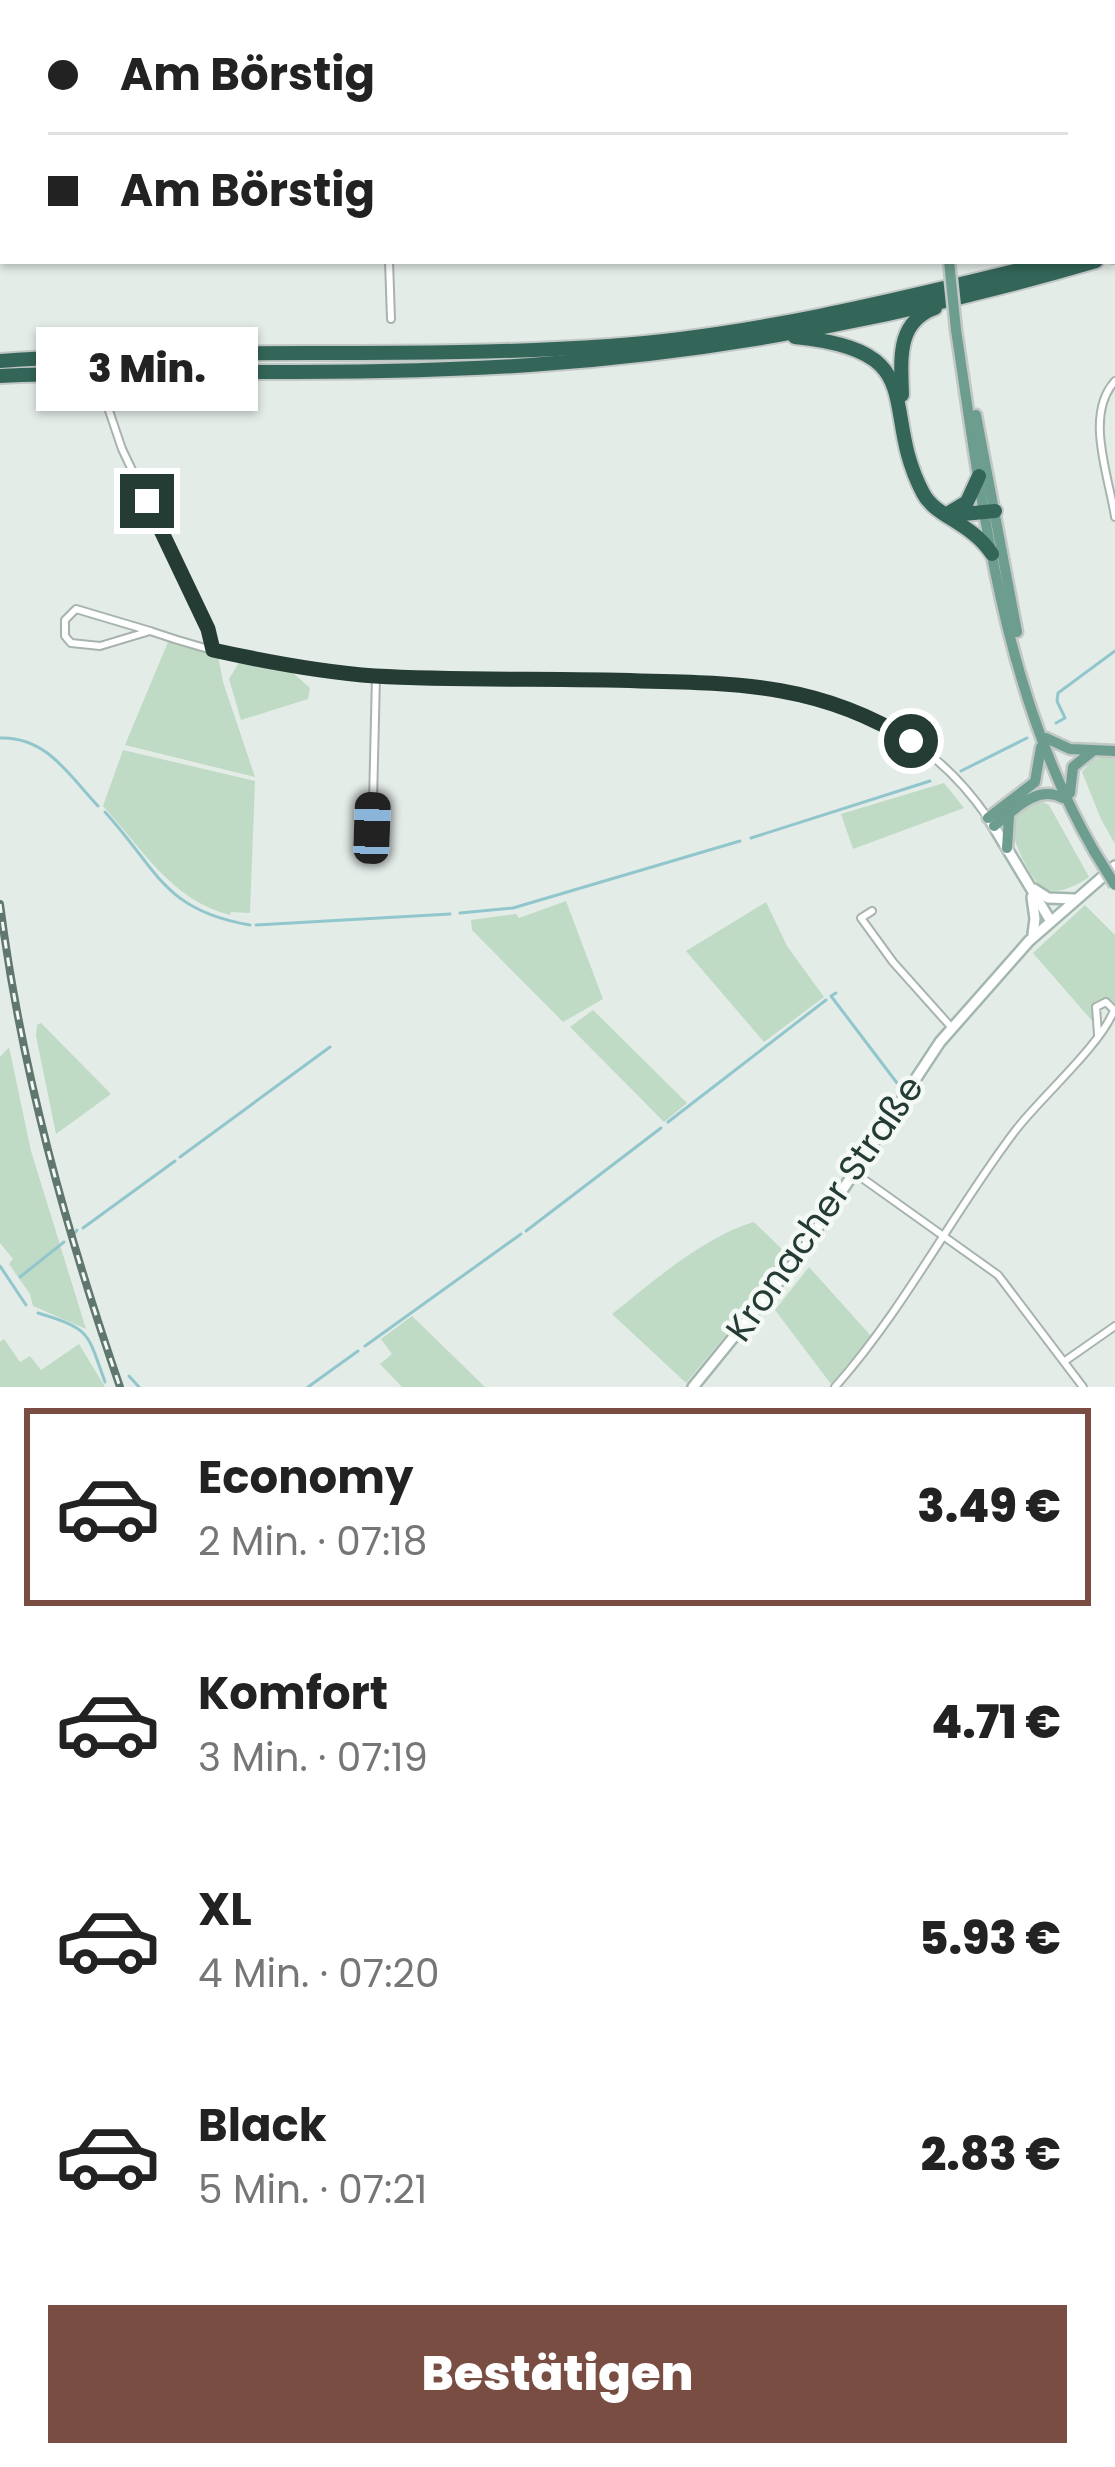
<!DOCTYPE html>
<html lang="de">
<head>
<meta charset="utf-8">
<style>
  body { margin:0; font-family:Poppins,sans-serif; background:#f2f2f2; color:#222; height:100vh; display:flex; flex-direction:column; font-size:45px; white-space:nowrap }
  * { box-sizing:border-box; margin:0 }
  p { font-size:39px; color:#767676 }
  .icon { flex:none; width:66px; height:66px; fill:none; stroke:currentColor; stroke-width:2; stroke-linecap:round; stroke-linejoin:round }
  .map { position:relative; height:1387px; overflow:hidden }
  .panel { display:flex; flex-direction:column; background:#fff; flex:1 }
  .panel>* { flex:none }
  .guide { position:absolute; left:0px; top:0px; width:1116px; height:264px; box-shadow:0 3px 9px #0004; display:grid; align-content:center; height:264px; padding:0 48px; background:#fff }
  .end { position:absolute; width:54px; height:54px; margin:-27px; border:15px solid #253c34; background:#fff; box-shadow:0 0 0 6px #fff }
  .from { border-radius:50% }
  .bubble { position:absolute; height:84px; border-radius:0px; background:#fff; box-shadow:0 3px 9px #0004; font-size:39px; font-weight:800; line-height:84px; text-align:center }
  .car { position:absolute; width:36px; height:72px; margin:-36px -18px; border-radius:15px; box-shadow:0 0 9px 3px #0007; background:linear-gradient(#222 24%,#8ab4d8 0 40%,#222 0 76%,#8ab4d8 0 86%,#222 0) }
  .guide b { display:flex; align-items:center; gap:42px; height:114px; font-size:45px }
  .guide b+b { border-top:3px solid #e0e0e0 }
  .guide i { width:30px; height:30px; background:#222 }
  ul { padding:21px 0 0; list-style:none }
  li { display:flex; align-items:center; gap:36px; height:198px; margin:0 24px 18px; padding:0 24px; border:6px solid transparent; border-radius:0px }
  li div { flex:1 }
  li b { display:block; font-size:45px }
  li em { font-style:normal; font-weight:800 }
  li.selected { border-color:#7a4d42 }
  li>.icon { width:108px; height:108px; stroke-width:1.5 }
  .action { display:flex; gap:24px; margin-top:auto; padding:24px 48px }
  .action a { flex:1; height:138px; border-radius:0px; background:#7a4d42; color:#fff; font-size:48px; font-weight:800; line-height:138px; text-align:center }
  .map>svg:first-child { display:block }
  .green { fill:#bfdbc5 }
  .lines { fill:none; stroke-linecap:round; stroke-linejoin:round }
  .stream { stroke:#91c6cc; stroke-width:3 }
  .street-casing { stroke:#a7b4ae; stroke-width:10 }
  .secondary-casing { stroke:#a3b7af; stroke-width:14 }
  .primary-casing { stroke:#c2c8c6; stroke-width:15 }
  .highway-casing { stroke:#c2c8c6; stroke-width:18 }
  .street { stroke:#fff; stroke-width:6 }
  .secondary { stroke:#fff; stroke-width:9 }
  .primary { stroke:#6d9d8e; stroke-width:10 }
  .highway { stroke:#336558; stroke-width:14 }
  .rail-casing { stroke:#607770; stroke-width:8 }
  .rail { stroke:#f4f9f6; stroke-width:3; stroke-dasharray:9; stroke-linecap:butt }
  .primary-bridge-casing { stroke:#c2c8c6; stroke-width:15; stroke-linecap:butt }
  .primary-bridge { stroke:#6d9d8e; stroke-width:10 }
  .route { stroke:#253c34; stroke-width:15 }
  .labels { text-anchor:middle; stroke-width:9; stroke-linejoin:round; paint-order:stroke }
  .street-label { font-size:36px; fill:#253c34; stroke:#f4f9f6 }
</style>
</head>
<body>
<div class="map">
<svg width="1115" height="1387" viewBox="0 0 1115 1387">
  <rect width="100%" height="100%" fill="#e4ece8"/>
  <!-- green -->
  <g class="green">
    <path d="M168,642L218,656L223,682L255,777L125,745Z"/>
    <path d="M240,661L292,672L310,688L308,699L241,720L229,679Z"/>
    <path d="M123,750L255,781L250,913L231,912L230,915C171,900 142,848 103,806Z"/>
    <path d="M1105,756L1115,758V844L1101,819L1082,772L1092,760Z"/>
    <path d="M944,783L964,808L853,849L841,814Z"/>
    <path d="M1039,800L1049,805L1089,877C1077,885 1060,895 1045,889C1033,885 1009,836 1012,823C1014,810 1028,804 1039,800Z"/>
    <path d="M566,901L603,999L563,1022L472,930L471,920L516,914L519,918Z"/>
    <path d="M766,902L787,946L824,997L764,1042L686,951Z"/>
    <path d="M1085,905L1115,935V1004L1104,998L1095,1002L1094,1023L1033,953Z"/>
    <path d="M593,1010L687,1103L664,1122L570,1027Z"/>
    <path d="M41,1023L111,1094L56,1134L36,1036L37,1025Z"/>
    <path d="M9,1047L31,1151L86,1329L33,1306L30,1294L9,1264L13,1259L0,1243V1057Z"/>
    <path d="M754,1222L790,1257L686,1383L612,1314C654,1281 703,1237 754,1222Z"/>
    <path d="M809,1267L871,1336L831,1384L775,1310Z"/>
    <path d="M412,1316L485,1387H402L380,1364L392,1354L381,1339Z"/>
    <path d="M4,1339L20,1362L30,1356L41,1370L79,1344L105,1387H0V1342Z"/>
  </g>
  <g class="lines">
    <!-- stream -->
    <g class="stream">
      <path d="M1056,723L1065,718L1057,701L1058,693L1115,651"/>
      <path d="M0,738C46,736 69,775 98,806"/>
      <path d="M961,771L1027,738"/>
      <path d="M105,812C158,870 163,910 250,925"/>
      <path d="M751,838L930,781"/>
      <path d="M460,913L513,908L740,841"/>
      <path d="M256,925L450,914"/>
      <path d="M836,993L831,996L897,1083"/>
      <path d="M668,1122L826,1000"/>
      <path d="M180,1157L330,1047"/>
      <path d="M83,1228L175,1161"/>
      <path d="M526,1231L661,1128"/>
      <path d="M73,1235L77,1230"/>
      <path d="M0,1266L26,1305"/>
      <path d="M20,1277L64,1242"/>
      <path d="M38,1313C91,1329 87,1332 105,1382"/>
      <path d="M365,1346L521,1234"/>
      <path d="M129,1376L139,1387"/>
      <path d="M308,1387L358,1351"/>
    </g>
    <defs>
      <g id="street">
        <path d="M394,3V0"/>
        <path d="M389,261L391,319"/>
        <path d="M1115,381C1084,415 1109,476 1115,517"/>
        <path d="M100,384L122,449L208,629L213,650"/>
        <path d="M76,609L150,631L100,646L71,643L65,636V620Z"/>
        <path d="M150,631C222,656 298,671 374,676C459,681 545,679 630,680C770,683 901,691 988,818"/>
        <path d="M362,850L372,843L376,676"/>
        <path d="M872,911L861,918L893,962L952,1028"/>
        <path d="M855,1173L998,1275L1083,1387"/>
        <path d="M1065,1361L1115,1326"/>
        <path d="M835,1387C905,1308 952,1214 1015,1131C1040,1098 1101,1045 1114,1010L1106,1002L1096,1007L1098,1034"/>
      </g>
      <g id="secondary">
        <path d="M936,0V3"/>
        <path d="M942,0V3"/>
        <path d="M991,822L1050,920"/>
        <path d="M1034,889L1048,898L1074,899"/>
        <path d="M1032,897L1035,919L1033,934"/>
        <path d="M693,1387L797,1259L940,1042L1029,941L1115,866"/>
      </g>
      <g id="primary">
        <path d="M956,330C983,508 1002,692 1094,851"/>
        <path d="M976,415L1017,632"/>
        <path d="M1046,738L1070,749L1115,751"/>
        <path d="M1070,793L1073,767L1094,750"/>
        <path d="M988,818L1035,782L1041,747"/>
        <path d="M994,826C1014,810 1037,784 1063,798"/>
        <path d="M1007,848L1009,816"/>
      </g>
      <g id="highway">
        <path d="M1113,244H1115"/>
        <path d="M1113,256L1115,255"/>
        <path d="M795,337C934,351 878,408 923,493C935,517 971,522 992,554"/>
        <path d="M0,361C203,346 407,360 609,346C761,335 909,297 1056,261"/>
        <path d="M0,376C177,368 354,377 530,365C721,352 912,315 1096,261"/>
        <path d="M902,395C901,360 896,322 935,308"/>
        <path d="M947,514L967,502L979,476"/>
        <path d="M952,515L995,511"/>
      </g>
    </defs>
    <!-- street casing -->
    <use href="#street" class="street-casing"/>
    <!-- secondary casing -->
    <use href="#secondary" class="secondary-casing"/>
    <!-- primary casing -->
    <use href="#primary" class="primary-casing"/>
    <!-- highway casing -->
    <use href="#highway" class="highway-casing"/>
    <!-- street -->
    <use href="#street" class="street"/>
    <!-- secondary -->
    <use href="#secondary" class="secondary"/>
    <!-- primary -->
    <use href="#primary" class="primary"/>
    <!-- highway -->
    <use href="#highway" class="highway"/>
    <defs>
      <path id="rail" d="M0,904C21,1069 66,1230 120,1387"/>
    </defs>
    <!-- rail casing -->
    <use href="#rail" class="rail-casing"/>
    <!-- rail -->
    <use href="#rail" class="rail"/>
    <defs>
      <g id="primary-bridge">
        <path d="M949,261L956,330"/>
        <path d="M1094,851L1115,885"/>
      </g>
    </defs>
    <!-- primary-bridge casing -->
    <use href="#primary-bridge" class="primary-bridge-casing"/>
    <!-- primary-bridge -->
    <use href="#primary-bridge" class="primary-bridge"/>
  </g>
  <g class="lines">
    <!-- route -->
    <path class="route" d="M147,501L208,629L213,650C267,662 320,672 375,676C463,681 552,678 640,681C741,683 823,685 911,741"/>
  </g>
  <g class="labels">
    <!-- street labels -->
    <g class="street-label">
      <text transform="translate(824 1208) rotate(-55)" y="13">Kronacher Straße</text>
    </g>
  </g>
</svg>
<i class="end from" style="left:911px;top:741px"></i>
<i class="end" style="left:147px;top:501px"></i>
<div class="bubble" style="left:36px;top:327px;width:222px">3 Min.</div>
<i class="car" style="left:372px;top:828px;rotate:2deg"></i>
<div class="guide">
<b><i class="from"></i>Am Börstig</b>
<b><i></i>Am Börstig</b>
</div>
</div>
<section class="panel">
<ul>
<li class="selected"><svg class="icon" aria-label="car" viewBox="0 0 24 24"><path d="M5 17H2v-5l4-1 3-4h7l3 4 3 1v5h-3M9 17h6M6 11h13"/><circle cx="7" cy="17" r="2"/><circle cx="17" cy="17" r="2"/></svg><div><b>Economy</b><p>2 Min. · 07:18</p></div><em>3.49 €</em></li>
<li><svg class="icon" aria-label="car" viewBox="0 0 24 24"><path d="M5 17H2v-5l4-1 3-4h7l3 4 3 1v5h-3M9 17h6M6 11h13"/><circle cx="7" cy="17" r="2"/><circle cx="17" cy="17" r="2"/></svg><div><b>Komfort</b><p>3 Min. · 07:19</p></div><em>4.71 €</em></li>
<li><svg class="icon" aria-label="car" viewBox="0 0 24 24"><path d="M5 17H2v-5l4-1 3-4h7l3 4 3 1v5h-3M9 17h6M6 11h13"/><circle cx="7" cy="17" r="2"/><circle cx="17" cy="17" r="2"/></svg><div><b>XL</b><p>4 Min. · 07:20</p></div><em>5.93 €</em></li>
<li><svg class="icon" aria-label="car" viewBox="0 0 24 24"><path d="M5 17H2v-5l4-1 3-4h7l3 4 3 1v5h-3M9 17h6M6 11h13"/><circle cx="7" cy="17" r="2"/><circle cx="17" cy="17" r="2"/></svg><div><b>Black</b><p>5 Min. · 07:21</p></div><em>2.83 €</em></li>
</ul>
<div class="action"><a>Bestätigen</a></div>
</section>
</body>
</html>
